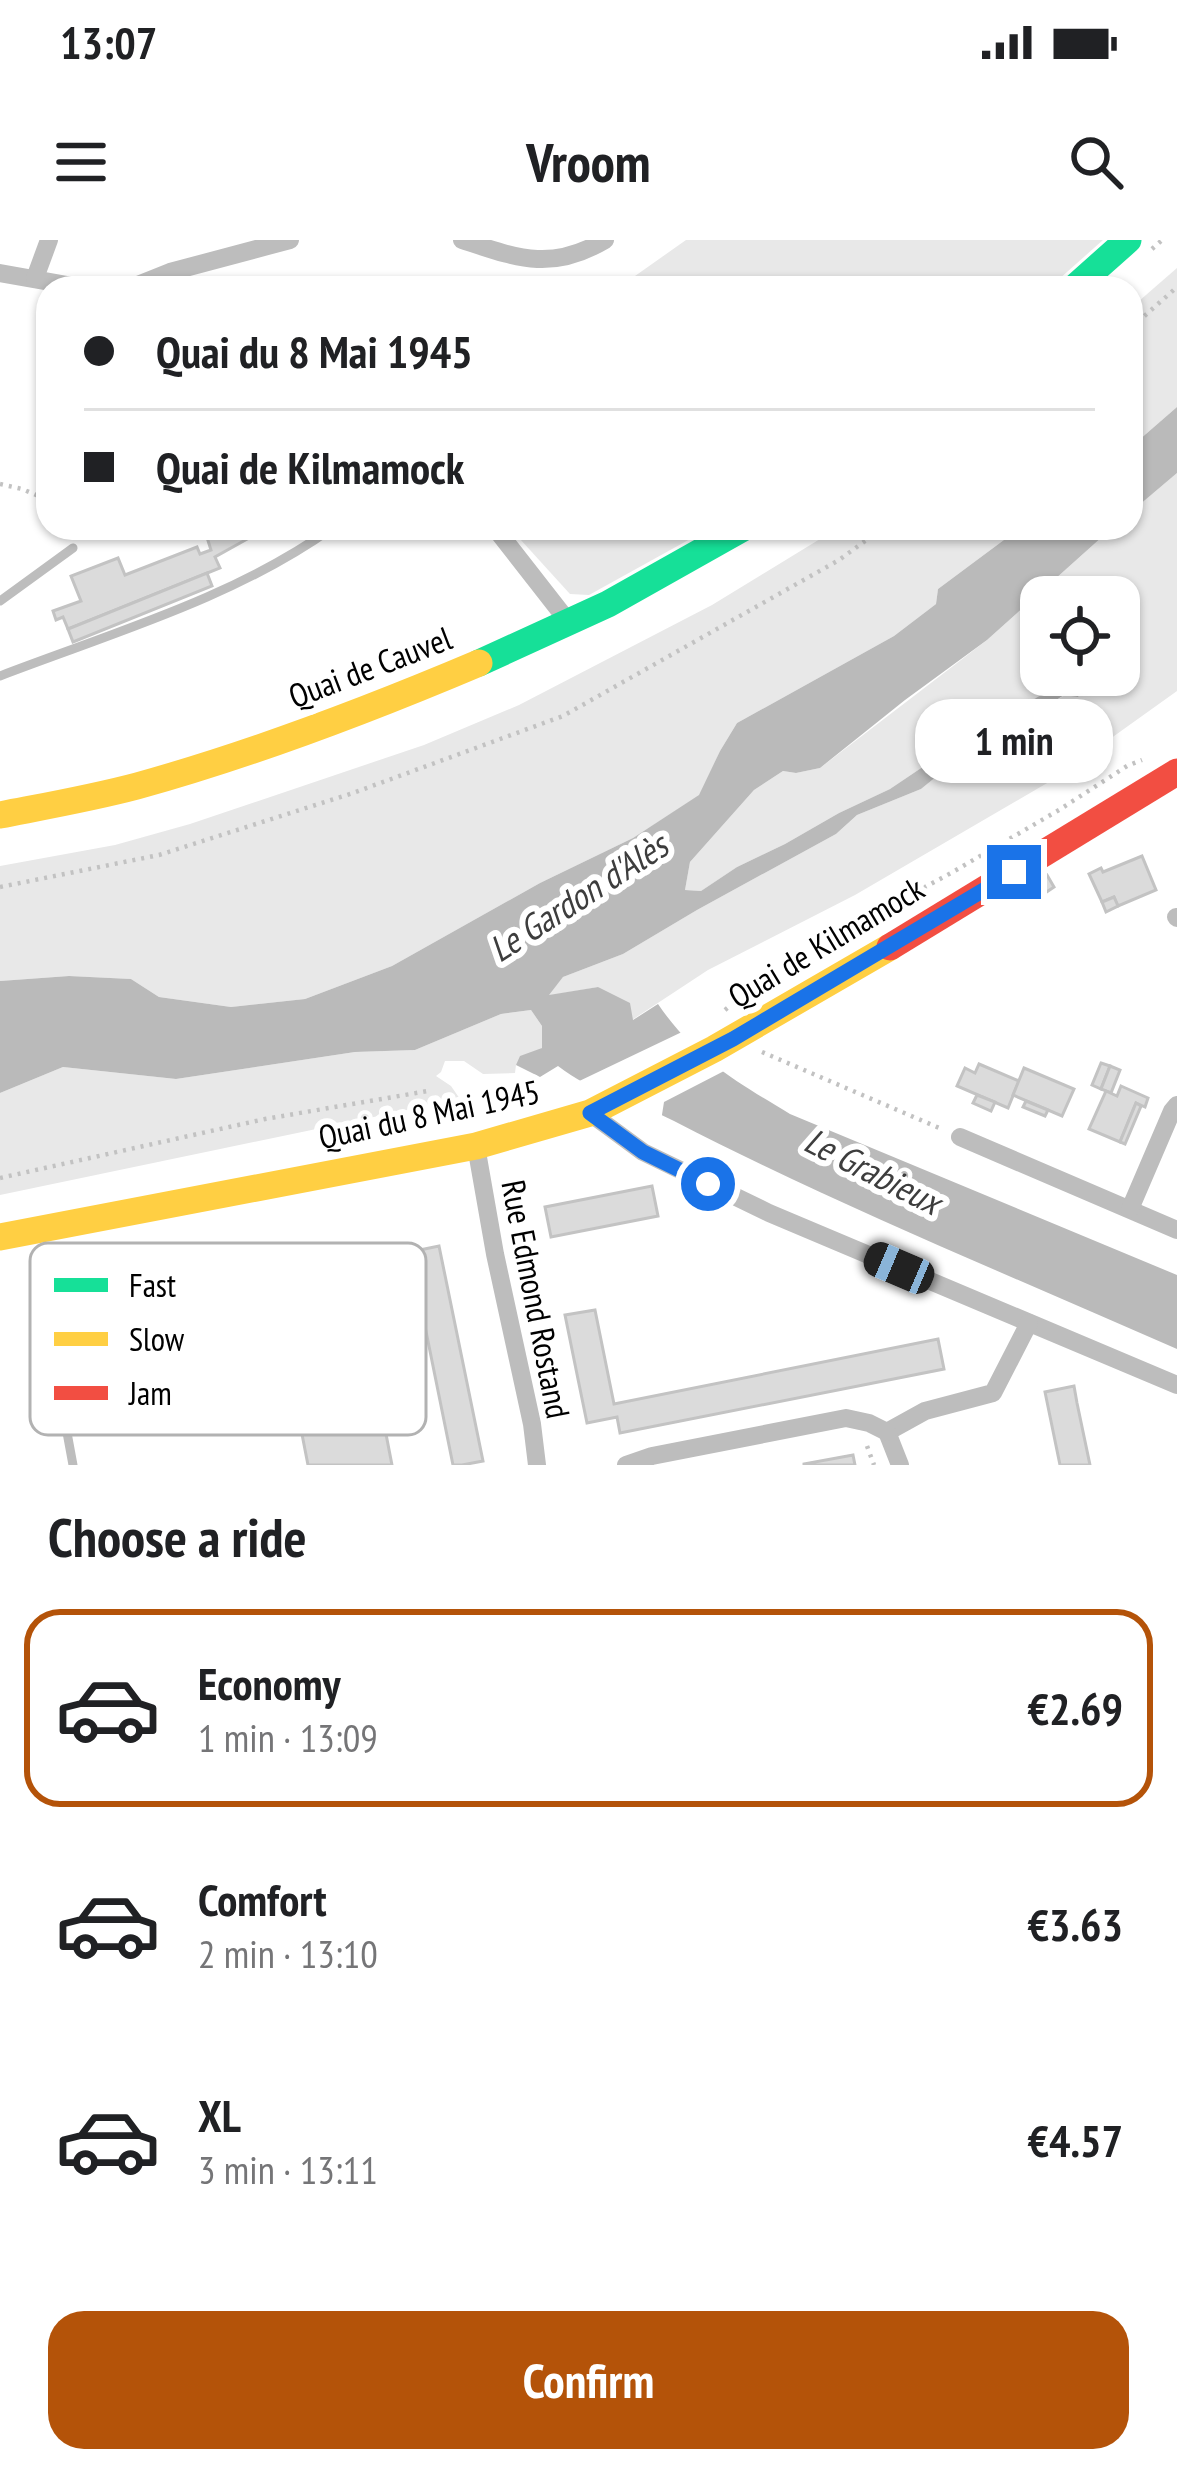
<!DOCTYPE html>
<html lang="en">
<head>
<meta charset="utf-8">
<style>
  body { margin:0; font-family:"PT Sans Narrow",sans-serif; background:#f6f6f6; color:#202124; height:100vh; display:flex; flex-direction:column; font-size:45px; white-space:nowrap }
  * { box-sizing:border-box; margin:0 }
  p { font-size:39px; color:#757577 }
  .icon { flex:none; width:66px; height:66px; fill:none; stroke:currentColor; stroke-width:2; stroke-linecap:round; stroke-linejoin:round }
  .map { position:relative; height:1225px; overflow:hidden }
  .sheet { display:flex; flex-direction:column; background:#fff; flex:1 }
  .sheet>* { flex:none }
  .hud { position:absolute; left:36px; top:36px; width:1107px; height:264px; border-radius:36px; box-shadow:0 3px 9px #0004; display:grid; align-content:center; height:264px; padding:0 48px; background:#fff }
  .buttons { position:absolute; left:1020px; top:336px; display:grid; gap:24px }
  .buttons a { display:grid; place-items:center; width:120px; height:120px; border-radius:24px; background:#fff; box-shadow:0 3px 9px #0004; font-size:60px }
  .end { position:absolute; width:54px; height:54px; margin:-27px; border:15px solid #1a73e8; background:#fff; box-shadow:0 0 0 6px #fff }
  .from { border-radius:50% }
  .bubble { position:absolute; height:84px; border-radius:36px; background:#fff; box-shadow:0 3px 9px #0004; font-size:39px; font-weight:700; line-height:84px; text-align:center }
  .car { position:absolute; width:36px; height:72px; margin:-36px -18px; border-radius:15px; box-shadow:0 0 9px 3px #0007; background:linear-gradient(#222 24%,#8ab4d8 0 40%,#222 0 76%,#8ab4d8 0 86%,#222 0) }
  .hud b { display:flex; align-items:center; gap:42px; height:114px; font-size:45px }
  .hud b+b { border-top:3px solid #e0e0e0 }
  .hud i { width:30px; height:30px; background:#202124 }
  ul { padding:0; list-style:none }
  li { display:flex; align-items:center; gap:36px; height:198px; margin:0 24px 18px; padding:0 24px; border:6px solid transparent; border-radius:36px }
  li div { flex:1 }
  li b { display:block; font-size:45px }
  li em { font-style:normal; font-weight:700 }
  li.current { border-color:#b45309 }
  li>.icon { width:108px; height:108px; stroke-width:1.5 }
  h2 { padding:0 48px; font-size:54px; line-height:144px }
  .button { display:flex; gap:24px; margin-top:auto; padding:24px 48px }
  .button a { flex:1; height:138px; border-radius:36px; background:#b45309; color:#fff; font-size:48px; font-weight:700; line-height:138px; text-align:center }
  .status { display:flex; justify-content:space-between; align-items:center; height:84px; padding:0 60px; background:#fff; direction:ltr }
  .status svg { height:33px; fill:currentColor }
  header { display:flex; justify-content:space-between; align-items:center; height:156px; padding:0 48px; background:#fff; font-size:54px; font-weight:700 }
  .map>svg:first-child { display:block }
  .green { fill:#e8e8e8 }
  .water { fill:#bababa }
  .pier { fill:#fff }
  .building { fill:#dbdbdb; stroke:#c3c3c3; stroke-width:3 }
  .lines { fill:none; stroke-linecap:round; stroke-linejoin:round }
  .path { stroke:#c2c2c2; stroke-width:4.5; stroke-dasharray:3 6; stroke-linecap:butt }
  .lane { stroke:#bdbdbd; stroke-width:9 }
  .street { stroke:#bdbdbd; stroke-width:18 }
  .fast { stroke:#16e098; stroke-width:27 }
  .slow { stroke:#ffcf43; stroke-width:27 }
  .jam { stroke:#f24e42; stroke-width:27 }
  .route { stroke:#1a73e8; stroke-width:15 }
  .labels { text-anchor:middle; stroke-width:12; stroke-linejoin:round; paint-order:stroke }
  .street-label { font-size:33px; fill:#000; stroke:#fff }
  .water-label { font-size:36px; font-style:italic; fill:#3d3d3d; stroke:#fff }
  .key { fill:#fff; stroke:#b2b2b2; stroke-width:3 }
  .key-label { font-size:33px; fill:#000 }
</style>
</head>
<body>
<div class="status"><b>13:07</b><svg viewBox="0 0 49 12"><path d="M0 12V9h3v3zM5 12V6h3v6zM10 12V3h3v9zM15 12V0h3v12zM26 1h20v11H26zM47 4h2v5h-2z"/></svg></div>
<header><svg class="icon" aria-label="menu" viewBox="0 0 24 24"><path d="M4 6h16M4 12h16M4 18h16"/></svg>Vroom<svg class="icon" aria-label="search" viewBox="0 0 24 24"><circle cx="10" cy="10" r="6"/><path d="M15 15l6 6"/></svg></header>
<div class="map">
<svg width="1177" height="1225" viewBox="0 0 1177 1225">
  <rect width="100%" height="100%" fill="#fff"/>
  <!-- green -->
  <g class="green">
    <path d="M686,0H1103L1049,48H618Z"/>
    <path d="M1177,28V167L1131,207V68Z"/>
    <path d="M1177,233V451L1054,539L855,655L708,730L632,780L598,747L547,756L563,737L623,714L697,670L836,594L857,575L921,549L953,523L978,507L1000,500L1015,486L1065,455L1078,457L1093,435H1119V357H1041V435H1075L939,516L890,549L839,573L785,604L737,627L701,651L685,650L690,622L754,550L783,531L796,533L820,528L987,400L1112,288H1131V272Z"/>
    <path d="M510,288H710L589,355L570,354Z"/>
    <path d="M838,288H1020L938,349L936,364L894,396L737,483L720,511L700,555L633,598L540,643L392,726L305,759L231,767L159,757L131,739L69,736L0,741V626L115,605L190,584L424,505L519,465L712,365Z"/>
    <path d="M531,770L542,786V808L516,825L515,833L483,834L464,821H445L441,832L436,836L451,846L460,859L0,955V853L63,827L176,839L355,812L415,810L501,774Z"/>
  </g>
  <!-- water -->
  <g class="water">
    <path d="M1177,167V233L1131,272V207Z"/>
    <path d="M1020,288H1112L987,400L905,460L820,528L796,533L783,531L754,550L690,622L685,650L701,651L737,627L785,604L839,573L890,549L939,516L1071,437L1093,435L1078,457L1064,455L1015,486L1000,500L978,507L953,523L921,549L857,575L836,594L697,670L623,714L563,737L549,755L598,747L630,763L633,780L658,764C695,818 735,841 790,874L1177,1035V1109C1009,1035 837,965 674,881C636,861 592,853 558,826L540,837L516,825L520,816L542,808V786L531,770L501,774L415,810L355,812L176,839L63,827L0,853V741L69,736L131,739L159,757L231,767L305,759L392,726L540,643L633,598L699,555L720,511L737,483L894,396L936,364L938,349Z"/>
  </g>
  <!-- pier -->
  <path class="pier" d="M684,791L700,807L722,823L726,830L664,862L661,881L573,844Z"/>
  <!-- building -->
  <g class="building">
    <path d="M204,288H267L215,317L220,328L68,389L63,377L56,380L53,371L81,361L71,336L118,318L125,335L197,307L200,314L211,310Z"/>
    <path d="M207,333L212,346L73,402L68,389Z"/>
    <path d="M1142,616L1156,650L1118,666L1114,657L1102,662L1089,634L1101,628L1103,632Z"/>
    <path d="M1047,635L1054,647L1045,653L1038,640Z"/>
    <path d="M1114,657L1118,666L1106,672L1102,662Z"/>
    <path d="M1101,823L1110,826L1101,849L1092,845Z"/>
    <path d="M979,824L1019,841L1008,868L957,846L965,828L975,833Z"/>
    <path d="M1110,826L1120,830L1111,853L1101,849Z"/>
    <path d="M1024,828L1074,849L1062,876L1013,855Z"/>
    <path d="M1121,846L1148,858L1145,867L1136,863L1120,902L1089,889L1106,851L1117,856Z"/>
    <path d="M977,855L995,862L991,871L973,863Z"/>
    <path d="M1026,861L1048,870L1045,876L1023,867Z"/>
    <path d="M1136,863L1141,866L1125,904L1120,902Z"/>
    <path d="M652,946L658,976L551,997L545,967Z"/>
    <path d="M439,1006L483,1221L462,1225H453L410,1012Z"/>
    <path d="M360,1060L392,1225H308L279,1076Z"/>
    <path d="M595,1070L614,1164L938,1099L944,1129L620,1193L617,1177L587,1183L579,1144L565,1075Z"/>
    <path d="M1074,1146L1077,1163L1090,1225H1060L1045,1152Z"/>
    <path d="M853,1215L855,1225H804V1224Z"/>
  </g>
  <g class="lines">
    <!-- path -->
    <g class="path">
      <path d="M1152,9L1162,0"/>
      <path d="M1131,88L1177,47"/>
      <path d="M0,244L22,249L48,260"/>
      <path d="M767,297L781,288"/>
      <path d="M0,647L159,615L353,553L563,476L839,320L883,288"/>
      <path d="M725,770L768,735L834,696L951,633L1059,570L1127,526L1142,520"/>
      <path d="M762,812L944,890"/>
      <path d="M0,938L265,879L428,851"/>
      <path d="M867,1206L874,1225"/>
    </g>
    <!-- lane -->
    <g class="lane">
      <path d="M0,361L73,308"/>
      <path d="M0,436C112,393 234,358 332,288"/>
      <path d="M61,1160L73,1225"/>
    </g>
    <!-- street -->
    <g class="street">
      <path d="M462,0C517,18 551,32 605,0"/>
      <path d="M0,33L84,48"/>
      <path d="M35,38L49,0"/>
      <path d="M130,48L170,32L290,0"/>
      <path d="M495,288L570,384"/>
      <path d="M1176,677L1177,678"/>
      <path d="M590,873L643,912L769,973L1177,1145"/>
      <path d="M960,897L1177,990"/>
      <path d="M476,906L495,1014L532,1184L537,1225"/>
      <path d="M1130,969L1172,871L1177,865"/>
      <path d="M887,1192L925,1171L993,1153L1029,1083"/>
      <path d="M887,1192L900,1225"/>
      <path d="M626,1225L652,1216L846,1178L869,1183L887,1192"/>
    </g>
    <!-- fast -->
    <g class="fast">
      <path d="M1074,48L1128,0"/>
      <path d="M479,423L608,364L743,288"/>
    </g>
    <!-- slow -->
    <g class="slow">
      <path d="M0,575C46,566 92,558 137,546C253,514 368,470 479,423"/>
      <path d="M0,997L476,906L590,873L714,809L890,707"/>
    </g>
    <!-- jam -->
    <path class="jam" d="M890,707L1177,532"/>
  </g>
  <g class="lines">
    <!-- route -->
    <path class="route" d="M708,944L643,912L590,873L733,799L1014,632"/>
  </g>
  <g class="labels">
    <!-- street labels -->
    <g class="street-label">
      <text transform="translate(370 427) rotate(-21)" y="12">Quai de Cauvel</text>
      <text transform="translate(826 702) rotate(-31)" y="12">Quai de Kilmamock</text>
      <text transform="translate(429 874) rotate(-12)" y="12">Quai du 8 Mai 1945</text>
      <text transform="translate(536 1059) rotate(79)" y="12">Rue Edmond Rostand</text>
    </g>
    <!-- water labels -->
    <g class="water-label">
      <text transform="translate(578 657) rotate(-33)" y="13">Le Gardon d'Alès</text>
      <text transform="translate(873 931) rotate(27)" y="13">Le Grabieux</text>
    </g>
  </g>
  <!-- legend -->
  <rect x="30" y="1003" width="396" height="192" rx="18" class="key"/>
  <rect x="54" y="1038" width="54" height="14" fill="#16e098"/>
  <rect x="54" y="1092" width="54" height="14" fill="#ffcf43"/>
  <rect x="54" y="1146" width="54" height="14" fill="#f24e42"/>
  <g class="key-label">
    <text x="129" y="1057">Fast</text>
    <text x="129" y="1111">Slow</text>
    <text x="129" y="1165">Jam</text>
  </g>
</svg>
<div class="buttons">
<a><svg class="icon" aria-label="locate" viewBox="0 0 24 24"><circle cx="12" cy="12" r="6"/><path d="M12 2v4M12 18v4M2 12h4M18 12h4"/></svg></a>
</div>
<i class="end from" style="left:708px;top:944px"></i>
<i class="end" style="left:1014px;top:632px"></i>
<div class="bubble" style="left:915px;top:459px;width:198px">1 min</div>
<i class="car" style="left:899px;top:1028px;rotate:293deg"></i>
<div class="hud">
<b><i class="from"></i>Quai du 8 Mai 1945</b>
<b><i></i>Quai de Kilmamock</b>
</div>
</div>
<section class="sheet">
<h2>Choose a ride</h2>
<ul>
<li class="current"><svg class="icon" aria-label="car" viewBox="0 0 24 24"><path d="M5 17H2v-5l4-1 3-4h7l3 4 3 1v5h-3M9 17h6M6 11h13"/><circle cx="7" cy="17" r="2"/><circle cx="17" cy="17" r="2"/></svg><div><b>Economy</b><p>1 min · 13:09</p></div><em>€2.69</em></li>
<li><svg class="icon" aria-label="car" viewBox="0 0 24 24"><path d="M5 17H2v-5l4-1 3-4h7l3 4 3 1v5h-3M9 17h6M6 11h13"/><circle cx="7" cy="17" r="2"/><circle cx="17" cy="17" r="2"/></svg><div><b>Comfort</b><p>2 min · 13:10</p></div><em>€3.63</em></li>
<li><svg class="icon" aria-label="car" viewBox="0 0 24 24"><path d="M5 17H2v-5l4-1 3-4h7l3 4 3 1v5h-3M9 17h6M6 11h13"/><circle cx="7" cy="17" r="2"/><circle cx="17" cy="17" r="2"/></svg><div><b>XL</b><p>3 min · 13:11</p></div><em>€4.57</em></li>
</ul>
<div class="button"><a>Confirm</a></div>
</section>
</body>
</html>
